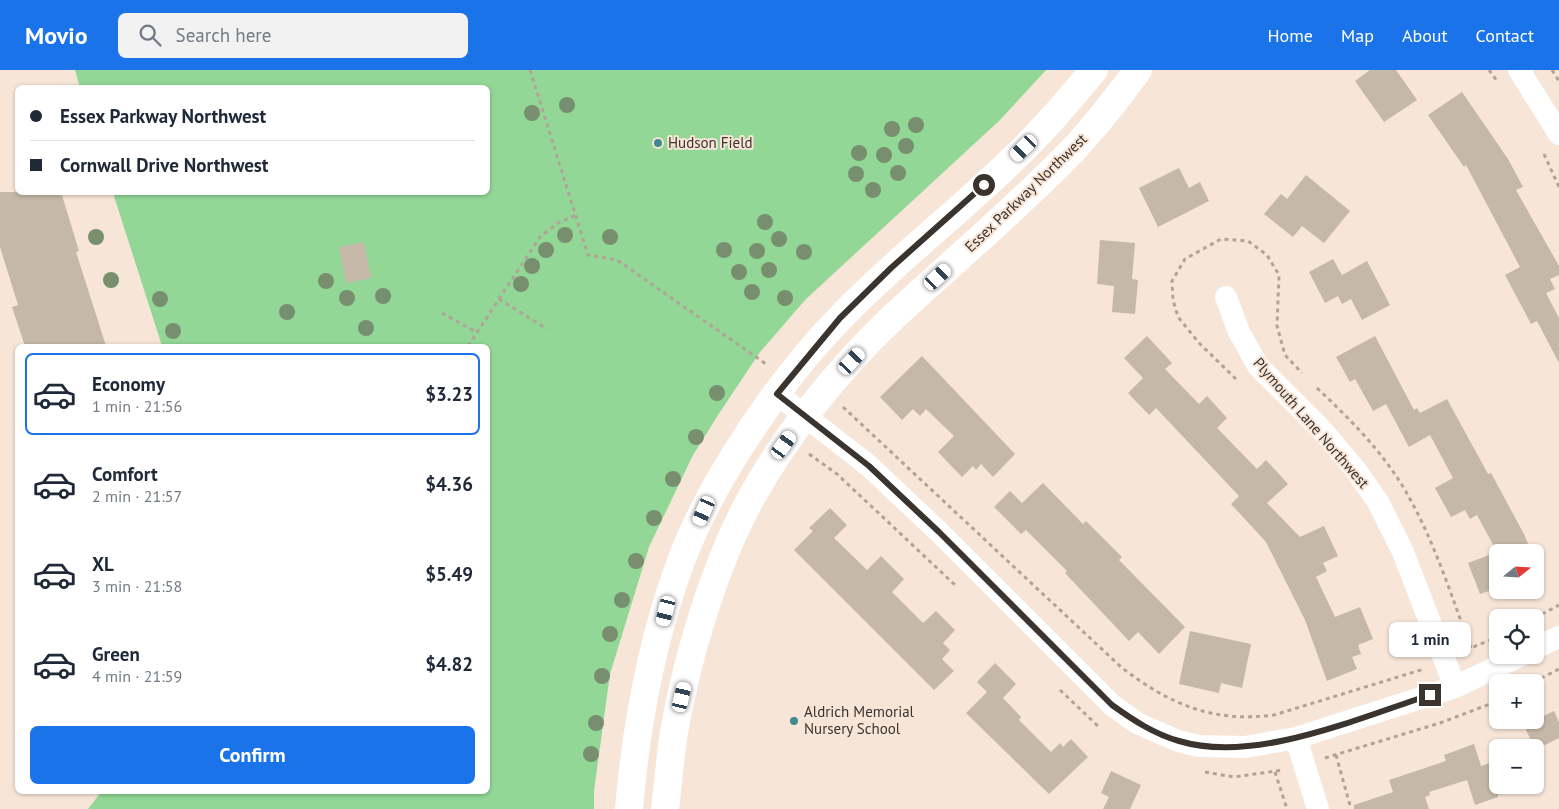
<!DOCTYPE html>
<html lang="en">
<head>
<meta charset="utf-8">
<style>
  body { margin:0; font-family:"PT Sans",sans-serif; background:#f2f2f3; color:#1f2937; height:100vh; display:flex; flex-direction:column; font-size:19px; white-space:nowrap }
  * { box-sizing:border-box; margin:0 }
  p { font-size:16px; color:#747a83 }
  .icon { flex:none; width:28px; height:28px; fill:none; stroke:currentColor; stroke-width:2; stroke-linecap:round; stroke-linejoin:round }
  .map { position:relative; flex:1; overflow:hidden }
  .drawer { position:absolute; left:15px; top:274px; width:475px; height:450px; display:flex; flex-direction:column; background:#fff; border-radius:8px; box-shadow:0 1px 4px #0004 }
  .drawer>* { flex:none }
  .banner { position:absolute; left:15px; top:15px; width:475px; height:110px; border-radius:8px; box-shadow:0 1px 4px #0004; display:grid; align-content:center; height:110px; padding:0 15px; background:#fff }
  .needle { width:32px; rotate:72deg }
  .tools { position:absolute; left:1489px; top:474px; display:grid; gap:10px }
  .tools a { display:grid; place-items:center; width:55px; height:55px; border-radius:8px; background:#fff; box-shadow:0 1px 4px #0004; font-size:25px }
  .end { position:absolute; width:22px; height:22px; margin:-11px; border:6px solid #3a332e; background:#fff; box-shadow:0 0 0 2px #fff }
  .from { border-radius:50% }
  .bubble { position:absolute; height:35px; border-radius:8px; background:#fff; box-shadow:0 1px 4px #0004; font-size:16px; font-weight:700; line-height:35px; text-align:center }
  .car { position:absolute; width:15px; height:30px; margin:-15px -8px; border-radius:6px; box-shadow:0 0 4px 1px #0007; background:linear-gradient(#fff 24%,#345 0 40%,#fff 0 76%,#345 0 86%,#fff 0) }
  .banner b { display:flex; align-items:center; gap:18px; height:48px; font-size:19px }
  .banner b+b { border-top:1px solid #e0e1e3 }
  .banner i { width:12px; height:12px; background:#1f2937 }
  ul { padding:9px 0 0; list-style:none }
  li { display:flex; align-items:center; gap:15px; height:82px; margin:0 10px 8px; padding:0 5px; border:2px solid transparent; border-radius:8px }
  li div { flex:1 }
  li b { display:block; font-size:19px }
  li em { font-style:normal; font-weight:700 }
  li.selected { border-color:#1a73e8 }
  li>.icon { width:45px; height:45px; stroke-width:1.5 }
  .cta { display:flex; gap:10px; margin-top:auto; padding:10px 15px }
  .cta a { flex:1; height:58px; border-radius:8px; background:#1a73e8; color:#fff; font-size:20px; font-weight:700; line-height:58px; text-align:center }
  header { display:flex; align-items:center; gap:30px; box-sizing:border-box; height:70px; padding:0 25px; background:#1a73e8; color:#fff }
  header strong { font-size:24px }
  nav { display:flex; gap:28px; margin-inline-start:auto; font-size:18px }
  .search { width:350px; height:45px; background:#f2f2f3; display:flex; align-items:center; gap:12px; box-sizing:border-box; padding:0 18px; border-radius:8px; color:#747a83; font-size:19px }
  .map>svg:first-child { display:block }
  .green { fill:#92d796 }
  .building { fill:#c5b8a8 }
  .lines { fill:none; stroke-linecap:round; stroke-linejoin:round }
  .path { stroke:#b1a398; stroke-width:3; stroke-dasharray:4 4; stroke-linecap:butt }
  .street { stroke:#fff; stroke-width:22 }
  .secondary { stroke:#fff; stroke-width:28 }
  .tree { fill:#788f6f }
  .route { stroke:#3a332e; stroke-width:6 }
  .poi-dot { fill:#428892; stroke:#f7e5d7; stroke-width:2 }
  .labels { text-anchor:middle; stroke-width:4; stroke-linejoin:round; paint-order:stroke }
  .poi-label { font-size:15px; fill:#3a332e; stroke:#f7e5d7; text-anchor:start }
  .street-label { font-size:15px; fill:#3a332e; stroke:#f7e5d7 }
</style>
</head>
<body>
<header>
<strong>Movio</strong>
<div class="search"><svg class="icon" aria-label="search" viewBox="0 0 24 24"><circle cx="10" cy="10" r="6"/><path d="M15 15l6 6"/></svg>Search here</div>
<nav><a>Home</a><a>Map</a><a>About</a><a>Contact</a></nav>
</header>
<div class="map">
<svg width="1559" height="739" viewBox="0 0 1559 739">
  <rect width="100%" height="100%" fill="#f7e5d7"/>
  <!-- green -->
  <path class="green" d="M75,0H1046L999,51L806,229L760,282L720,342L693,385L649,477L610,604L594,721V739H88L102,721H488V276H162L113,123L488,122V18H80Z"/>
  <!-- building -->
  <g class="building">
    <path d="M1370,0H1396L1417,30L1384,52L1355,11Z"/>
    <path d="M1462,22L1508,89L1523,117L1516,120L1559,196V205L1550,209L1555,219L1546,223L1559,248V293L1537,251L1531,254L1505,205L1520,197L1466,95L1464,97L1428,45Z"/>
    <path d="M1179,98L1189,118L1200,112L1209,131L1158,157L1139,118Z"/>
    <path d="M1306,105L1350,141L1324,173L1302,156L1293,167L1264,144L1281,124L1287,129Z"/>
    <path d="M0,122H61L79,181L76,182L106,276H25L12,237L18,235L0,177Z"/>
    <path d="M1100,170L1135,173L1132,209L1138,210L1135,244L1112,242L1114,216L1097,214Z"/>
    <path d="M364,172L371,208L346,213L339,177Z"/>
    <path d="M1333,189L1342,205L1367,191L1390,235L1362,250L1351,229L1342,234L1338,226L1325,233L1309,202Z"/>
    <path d="M1147,266L1172,293L1165,299L1199,334L1207,326L1227,348L1217,358L1257,399L1266,390L1288,414L1267,433L1300,467L1324,456L1338,486L1323,493L1327,501L1316,507L1335,547L1360,537L1373,569L1358,575L1361,584L1352,587L1357,599L1327,611L1305,550L1266,472L1231,434L1239,426L1156,338L1149,345L1128,323L1143,308L1124,288Z"/>
    <path d="M1375,266L1414,340L1417,338L1420,343L1447,329L1488,404L1491,403L1525,466L1531,482H1498V518L1480,524L1468,493L1497,482L1477,445L1470,449L1465,440L1451,447L1435,418L1453,408L1430,365L1409,377L1386,334L1373,341L1355,309L1350,312L1336,287Z"/>
    <path d="M922,286L1015,384L993,407L981,394L976,400L973,396L962,407L938,382L954,366L926,339L920,346L913,339L902,350L880,327Z"/>
    <path d="M1043,413L1083,454L1086,451L1122,487L1119,490L1185,557L1159,584L1138,562L1129,571L1065,503L1067,501L1026,460L1021,464L994,437L1010,421L1022,433Z"/>
    <path d="M830,438L847,455L834,468L867,500L881,486L904,509L892,522L923,553L936,541L955,560L943,573L950,580L942,589L954,601L934,620L794,480L813,461L809,458Z"/>
    <path d="M1190,561L1251,574L1242,618L1221,613L1219,623L1179,614Z"/>
    <path d="M995,593L1016,614L1003,628L1021,647L1019,650L1051,682L1060,673L1063,677L1071,669L1088,687L1049,724L966,643L987,622L977,612Z"/>
    <path d="M1554,641L1559,652V668L1535,680L1524,655Z"/>
    <path d="M1474,674L1481,696L1498,690V727L1475,735L1467,710L1429,722L1430,725L1425,727L1429,739H1354V735L1393,722L1389,710L1446,691L1444,685Z"/>
    <path d="M1111,701L1141,715L1130,739H1103L1109,727L1101,723Z"/>
  </g>
  <g class="lines">
    <!-- path -->
    <g class="path">
      <path d="M530,0L588,185L617,190L766,294"/>
      <path d="M1489,0L1497,11"/>
      <path d="M1552,0L1559,11"/>
      <path d="M1544,84L1559,117"/>
      <path d="M499,229L547,259"/>
      <path d="M442,243L476,262"/>
      <path d="M468,276L540,167L558,153L576,145"/>
      <path d="M1236,309L1199,273L1178,247L1173,230L1172,211L1185,189L1221,169L1248,171L1267,185L1279,205L1277,256L1285,285L1302,303"/>
      <path d="M1317,318C1352,351 1387,386 1410,429C1436,476 1452,528 1471,578"/>
      <path d="M843,337L1121,597C1169,634 1212,653 1274,645L1424,599"/>
      <path d="M809,384L837,404L955,515"/>
      <path d="M1535,548L1559,535"/>
      <path d="M1466,580L1498,567"/>
      <path d="M1534,612L1559,599"/>
      <path d="M1060,620L1099,657"/>
      <path d="M1336,685L1351,739"/>
      <path d="M1325,688L1440,653L1498,631"/>
      <path d="M1205,702L1234,707L1283,700"/>
      <path d="M1275,702L1287,739"/>
    </g>
    <!-- street -->
    <g class="street">
      <path d="M1519,0L1559,64"/>
      <path d="M1226,227L1239,262L1258,296L1321,359L1355,399L1378,432L1403,482L1455,617"/>
      <path d="M777,324L869,396L939,462L1112,635L1137,653L1178,671L1199,676L1245,677L1296,668L1455,617L1522,585"/>
      <path d="M1535,578L1559,567"/>
      <path d="M1296,668L1318,739"/>
    </g>
    <!-- secondary -->
    <g class="secondary">
      <path d="M629,739C636,656 652,570 681,491C712,409 780,309 842,246C895,191 957,144 1012,90C1042,62 1068,31 1094,0"/>
      <path d="M665,739C668,714 670,688 674,662C687,588 714,496 750,430C785,366 836,302 889,251C950,194 1014,141 1072,81C1096,56 1117,28 1138,0"/>
    </g>
  </g>
  <!-- trees -->
  <g class="tree">
    <circle cx="567" cy="35" r="8"/>
    <circle cx="532" cy="43" r="8"/>
    <circle cx="916" cy="55" r="8"/>
    <circle cx="892" cy="59" r="8"/>
    <circle cx="906" cy="76" r="8"/>
    <circle cx="859" cy="83" r="8"/>
    <circle cx="884" cy="85" r="8"/>
    <circle cx="898" cy="103" r="8"/>
    <circle cx="856" cy="104" r="8"/>
    <circle cx="873" cy="120" r="8"/>
    <circle cx="765" cy="152" r="8"/>
    <circle cx="565" cy="165" r="8"/>
    <circle cx="96" cy="167" r="8"/>
    <circle cx="610" cy="167" r="8"/>
    <circle cx="779" cy="169" r="8"/>
    <circle cx="546" cy="180" r="8"/>
    <circle cx="724" cy="180" r="8"/>
    <circle cx="757" cy="181" r="8"/>
    <circle cx="804" cy="182" r="8"/>
    <circle cx="532" cy="196" r="8"/>
    <circle cx="769" cy="200" r="8"/>
    <circle cx="739" cy="202" r="8"/>
    <circle cx="111" cy="210" r="8"/>
    <circle cx="326" cy="211" r="8"/>
    <circle cx="521" cy="214" r="8"/>
    <circle cx="752" cy="222" r="8"/>
    <circle cx="383" cy="226" r="8"/>
    <circle cx="347" cy="228" r="8"/>
    <circle cx="785" cy="228" r="8"/>
    <circle cx="160" cy="229" r="8"/>
    <circle cx="287" cy="242" r="8"/>
    <circle cx="366" cy="258" r="8"/>
    <circle cx="173" cy="261" r="8"/>
    <circle cx="717" cy="323" r="8"/>
    <circle cx="696" cy="367" r="8"/>
    <circle cx="673" cy="409" r="8"/>
    <circle cx="654" cy="448" r="8"/>
    <circle cx="636" cy="491" r="8"/>
    <circle cx="622" cy="530" r="8"/>
    <circle cx="610" cy="564" r="8"/>
    <circle cx="602" cy="606" r="8"/>
    <circle cx="596" cy="653" r="8"/>
    <circle cx="591" cy="684" r="8"/>
  </g>
  <g class="lines">
    <!-- route -->
    <path class="route" d="M984,115L891,198L840,248L777,324L869,396L939,462L1112,635C1133,650 1154,664 1179,671C1255,694 1358,648 1430,625"/>
  </g>
  <!-- markers -->
  <g class="poi-dot">
    <circle cx="658" cy="73" r="5"/>
    <circle cx="794" cy="651" r="5"/>
  </g>
  <g class="labels">
    <!-- poi labels -->
    <g class="poi-label">
      <text x="668" y="78">Hudson Field</text>
      <text x="804" y="647">Aldrich Memorial<tspan x="804" dy="17">Nursery School</tspan></text>
    </g>
    <!-- street labels -->
    <g class="street-label">
      <text transform="translate(1026 123) rotate(-44)" y="5">Essex Parkway Northwest</text>
      <text transform="translate(1311 353) rotate(49)" y="5">Plymouth Lane Northwest</text>
    </g>
  </g>
</svg>
<div class="tools">
<a><svg class="needle" viewBox="-14 -14 28 28"><path d="M0-13l5 13h-10z" fill="#e53935"/><path d="M0 13l5-13h-10z" fill="#747a83"/></svg></a>
<a><svg class="icon" aria-label="locate" viewBox="0 0 24 24"><circle cx="12" cy="12" r="6"/><path d="M12 2v4M12 18v4M2 12h4M18 12h4"/></svg></a>
<a>+</a>
<a>−</a>
</div>
<i class="end from" style="left:984px;top:115px"></i>
<i class="end" style="left:1430px;top:625px"></i>
<div class="bubble" style="left:1389px;top:552px;width:82px">1 min</div>
<i class="car" style="left:1024px;top:78px;rotate:225deg"></i>
<i class="car" style="left:938px;top:207px;rotate:47deg"></i>
<i class="car" style="left:852px;top:291px;rotate:43deg"></i>
<i class="car" style="left:784px;top:375px;rotate:36deg"></i>
<i class="car" style="left:704px;top:441px;rotate:204deg"></i>
<i class="car" style="left:666px;top:541px;rotate:194deg"></i>
<i class="car" style="left:682px;top:627px;rotate:13deg"></i>
<div class="banner">
<b><i class="from"></i>Essex Parkway Northwest</b>
<b><i></i>Cornwall Drive Northwest</b>
</div>
<section class="drawer">
<ul>
<li class="selected"><svg class="icon" aria-label="car" viewBox="0 0 24 24"><path d="M5 17H2v-5l4-1 3-4h7l3 4 3 1v5h-3M9 17h6M6 11h13"/><circle cx="7" cy="17" r="2"/><circle cx="17" cy="17" r="2"/></svg><div><b>Economy</b><p>1 min · 21:56</p></div><em>$3.23</em></li>
<li><svg class="icon" aria-label="car" viewBox="0 0 24 24"><path d="M5 17H2v-5l4-1 3-4h7l3 4 3 1v5h-3M9 17h6M6 11h13"/><circle cx="7" cy="17" r="2"/><circle cx="17" cy="17" r="2"/></svg><div><b>Comfort</b><p>2 min · 21:57</p></div><em>$4.36</em></li>
<li><svg class="icon" aria-label="car" viewBox="0 0 24 24"><path d="M5 17H2v-5l4-1 3-4h7l3 4 3 1v5h-3M9 17h6M6 11h13"/><circle cx="7" cy="17" r="2"/><circle cx="17" cy="17" r="2"/></svg><div><b>XL</b><p>3 min · 21:58</p></div><em>$5.49</em></li>
<li><svg class="icon" aria-label="car" viewBox="0 0 24 24"><path d="M5 17H2v-5l4-1 3-4h7l3 4 3 1v5h-3M9 17h6M6 11h13"/><circle cx="7" cy="17" r="2"/><circle cx="17" cy="17" r="2"/></svg><div><b>Green</b><p>4 min · 21:59</p></div><em>$4.82</em></li>
</ul>
<div class="cta"><a>Confirm</a></div>
</section>
</div>
</body>
</html>
